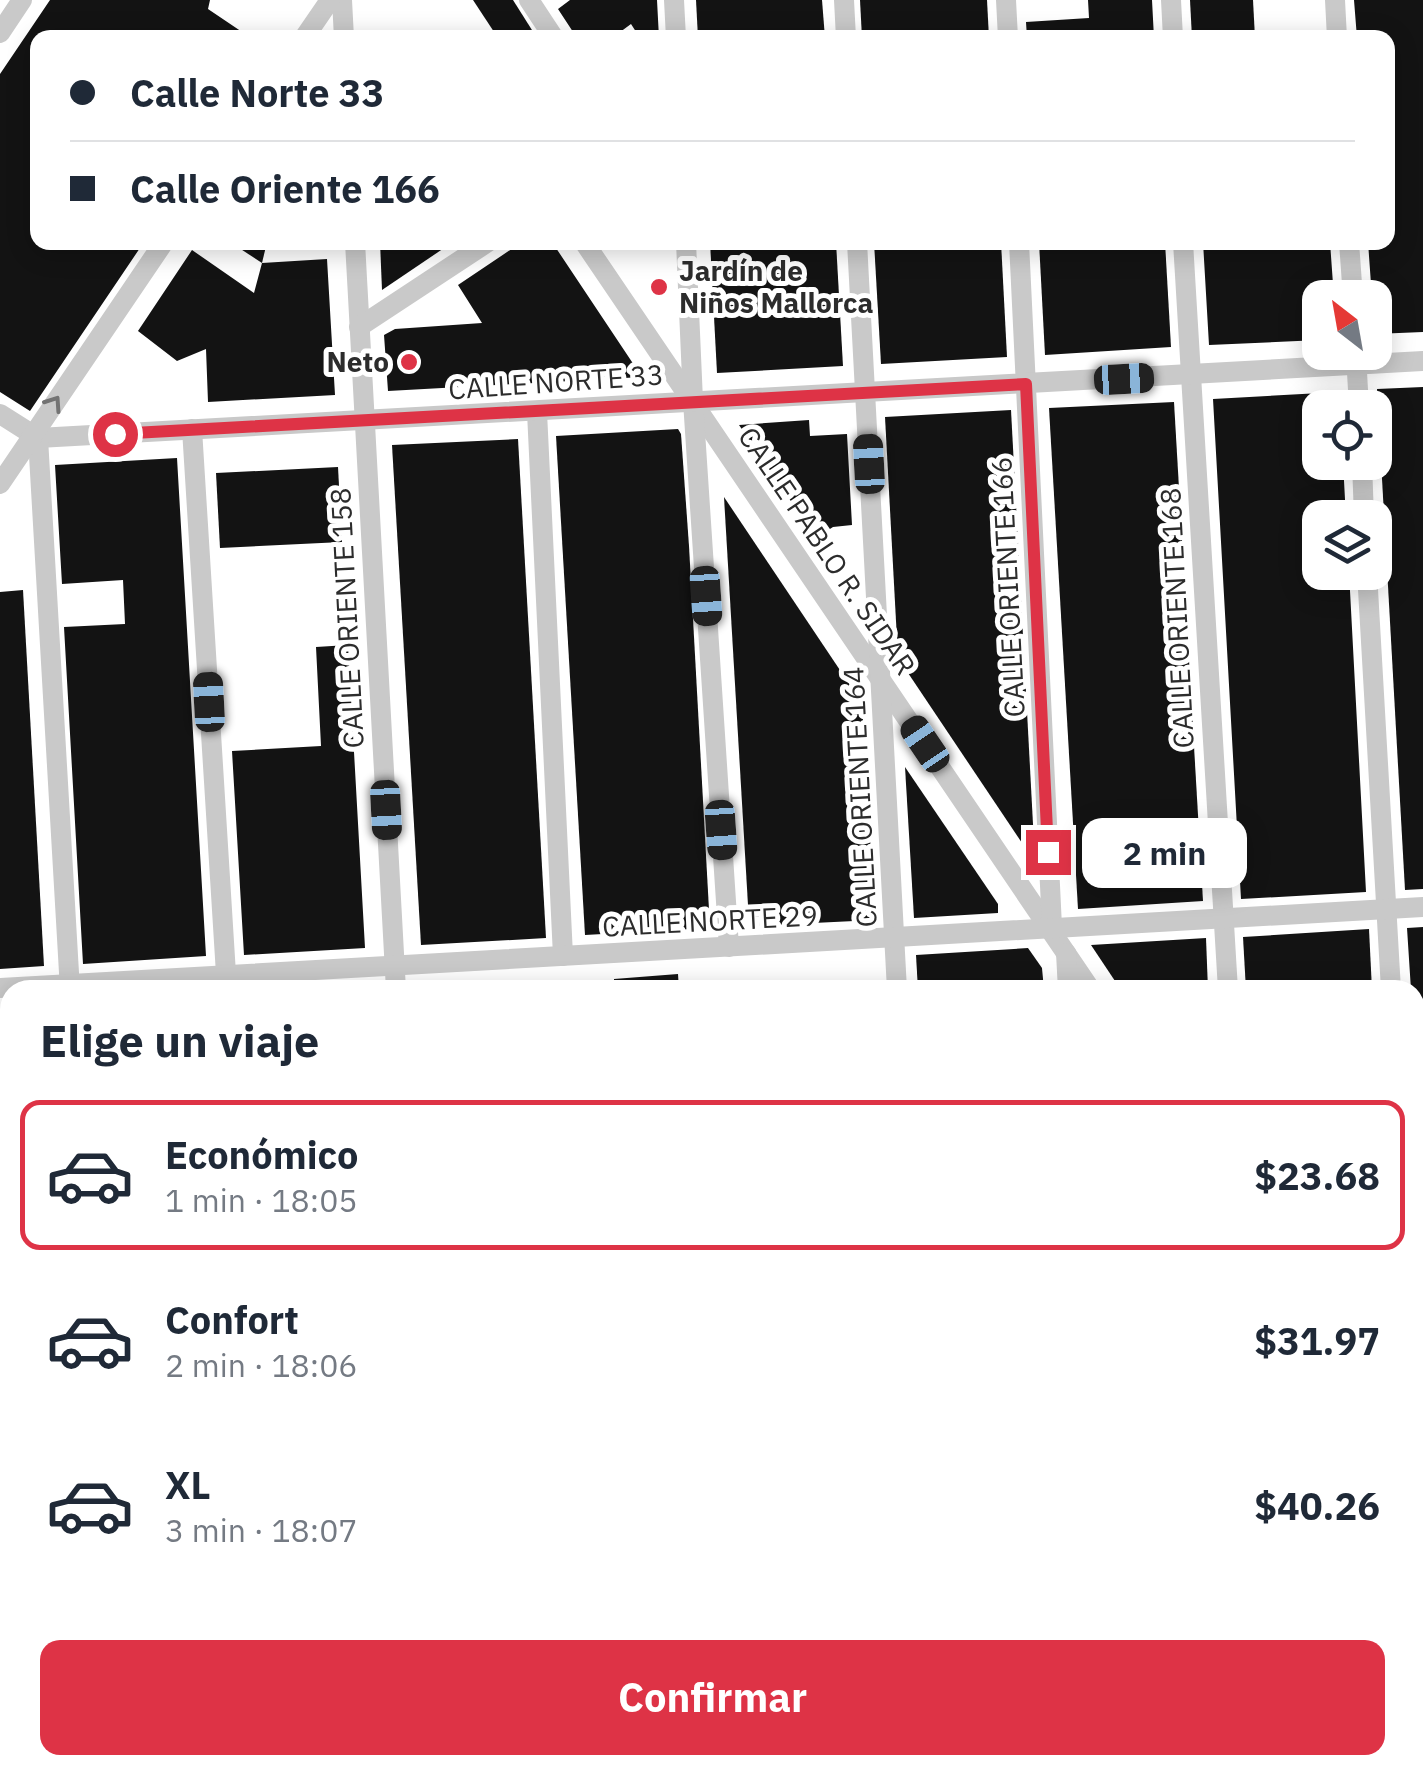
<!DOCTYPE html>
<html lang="es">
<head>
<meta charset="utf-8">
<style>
  body { margin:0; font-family:"IBM Plex Sans",sans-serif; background:#f2f2f3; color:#1f2937; height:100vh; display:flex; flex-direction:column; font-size:38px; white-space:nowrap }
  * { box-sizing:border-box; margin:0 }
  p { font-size:32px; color:#747a83 }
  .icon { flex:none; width:55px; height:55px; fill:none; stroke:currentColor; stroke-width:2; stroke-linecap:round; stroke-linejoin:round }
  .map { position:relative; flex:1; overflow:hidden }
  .details { position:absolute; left:0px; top:980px; width:1425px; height:795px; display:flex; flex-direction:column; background:#fff; border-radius:30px 30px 0 0; box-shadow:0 5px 25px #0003 }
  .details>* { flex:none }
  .banner { position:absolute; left:30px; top:30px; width:1365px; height:220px; border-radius:20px; box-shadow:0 5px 25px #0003; display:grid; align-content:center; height:220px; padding:0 40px; background:#fff }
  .needle { width:65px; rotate:329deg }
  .controls { position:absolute; left:1302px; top:280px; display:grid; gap:20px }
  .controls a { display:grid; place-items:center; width:90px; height:90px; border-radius:20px; background:#fff; box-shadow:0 5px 25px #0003; font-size:50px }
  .end { position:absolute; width:45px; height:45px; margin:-22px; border:12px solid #de3346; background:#fff; box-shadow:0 0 0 5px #fff }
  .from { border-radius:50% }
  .bubble { position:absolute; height:70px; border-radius:20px; background:#fff; box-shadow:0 5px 25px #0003; font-size:32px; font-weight:700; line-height:70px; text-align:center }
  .car { position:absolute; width:30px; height:60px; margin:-30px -15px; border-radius:12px; box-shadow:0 0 8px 2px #0007; background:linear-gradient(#222 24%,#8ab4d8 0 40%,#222 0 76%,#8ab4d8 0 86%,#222 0) }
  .banner b { display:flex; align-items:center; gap:35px; height:95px; font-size:38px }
  .banner b+b { border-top:2px solid #e0e1e3 }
  .banner i { width:25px; height:25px; background:#1f2937 }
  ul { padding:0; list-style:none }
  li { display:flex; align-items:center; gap:30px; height:150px; margin:0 20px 15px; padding:0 20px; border:5px solid transparent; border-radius:20px }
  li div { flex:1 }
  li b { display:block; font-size:38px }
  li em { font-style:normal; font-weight:700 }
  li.active { border-color:#de3346 }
  li>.icon { width:90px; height:90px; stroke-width:1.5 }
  h2 { padding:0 40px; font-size:45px; line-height:120px }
  .cta { display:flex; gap:20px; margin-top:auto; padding:20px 40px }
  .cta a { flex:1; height:115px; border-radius:20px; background:#de3346; color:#fff; font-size:40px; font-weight:700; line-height:115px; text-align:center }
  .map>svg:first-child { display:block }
  .green { fill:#e3e9d9 }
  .building { fill:#131313 }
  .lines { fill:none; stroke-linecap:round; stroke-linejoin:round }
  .street { stroke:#c9c9c9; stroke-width:20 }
  .secondary { stroke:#b6b6b6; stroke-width:30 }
  .oneway { stroke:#737373 }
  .route { stroke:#de3346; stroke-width:12 }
  .poi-dot { fill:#de3346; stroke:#fff; stroke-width:4 }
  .labels { text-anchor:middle; stroke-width:10; stroke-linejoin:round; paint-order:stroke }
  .poi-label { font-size:28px; font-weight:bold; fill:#2c2c2c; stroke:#fff; text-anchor:start }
  .street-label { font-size:28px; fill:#2c2c2c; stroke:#fff }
</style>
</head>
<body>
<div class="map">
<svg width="1423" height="1775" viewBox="0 0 1423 1775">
  <rect width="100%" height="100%" fill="#fff"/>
  <!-- green -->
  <path class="green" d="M1423,1286V1625H1415V1287Z"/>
  <!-- building -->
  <g class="building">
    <path d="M50,0H210L208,9L251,38H38V242H144L30,411L0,392V74Z"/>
    <path d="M473,0H513L537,38H498Z"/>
    <path d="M570,0H657L659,38H640L631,24L612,38H577L558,9Z"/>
    <path d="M696,0H822L825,38H698Z"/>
    <path d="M860,0H987L989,38H862Z"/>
    <path d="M1088,0H1152L1154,38H1027L1026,22L1089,18Z"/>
    <path d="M1190,0H1253L1255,38H1192Z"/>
    <path d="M1354,0H1423V332L1375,334V298H1372L1368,242H1388V38H1357Z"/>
    <path d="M230,242H267L262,263Z"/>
    <path d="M380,242H453L382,290Z"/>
    <path d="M522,242H552L642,377L388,391L384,335L395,329L482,323L458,285Z"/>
    <path d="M710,242H836L843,366L717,373Z"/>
    <path d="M874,242H1001L1007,357L881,364Z"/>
    <path d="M1039,242H1165L1171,347L1045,355Z"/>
    <path d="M1203,242H1330L1334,298H1320V340L1209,345Z"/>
    <path d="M192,250L254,293L262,263L327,259L335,395L208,402L206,349L177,361L138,331Z"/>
    <path d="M1423,387V889L1405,890L1377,389Z"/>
    <path d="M1339,392L1340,408H1320V462H1343L1346,518H1320V572H1349L1366,892L1241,899L1213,399Z"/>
    <path d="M1174,402L1203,901L1078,909L1049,408Z"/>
    <path d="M1011,410L1034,843L1026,849L898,658L885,417Z"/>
    <path d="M809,420L810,436L847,434L852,525L833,527L816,538L739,425Z"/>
    <path d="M678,429L681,434L689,546L710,928L585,935L556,436Z"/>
    <path d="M518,439L546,938L421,945L392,445Z"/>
    <path d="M177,458L206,956L83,964L64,627L125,624L123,580L62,584L55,465Z"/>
    <path d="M338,467L342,542L220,548L216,473Z"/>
    <path d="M724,497L862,703L875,920L753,926L749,922Z"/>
    <path d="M23,590L44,966L0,969V592Z"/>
    <path d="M348,645L365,948L244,955L232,751L321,746L316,647Z"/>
    <path d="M905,767L998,904V913L914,918Z"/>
    <path d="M1423,927V1000H1415V990H1411L1407,928Z"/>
    <path d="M1369,929L1372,990H1246L1243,937Z"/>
    <path d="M1206,938L1208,990H1121L1091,945Z"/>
    <path d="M1028,948L1042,968L1044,990H918L916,955Z"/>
    <path d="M678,974L679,990H614V979Z"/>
  </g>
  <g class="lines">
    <!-- street -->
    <g class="street">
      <path d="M342,0L344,38"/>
      <path d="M529,0L554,38"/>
      <path d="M674,0L676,38"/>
      <path d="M844,0L846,38"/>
      <path d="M1006,0L1008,38"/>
      <path d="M1171,0L1173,38"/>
      <path d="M1335,0L1337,38"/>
      <path d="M0,33L22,0"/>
      <path d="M304,38L330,0"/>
      <path d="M355,242L396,990"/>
      <path d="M584,242L1091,990"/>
      <path d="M686,242L693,401L729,947"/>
      <path d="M857,242L897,990"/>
      <path d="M1019,242L1052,927"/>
      <path d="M1183,242L1228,990"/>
      <path d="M1349,242L1353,298"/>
      <path d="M359,327L488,242"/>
      <path d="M1356,354L1359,408"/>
      <path d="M537,412L563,956"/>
      <path d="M0,414L38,438L1423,361"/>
      <path d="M192,429L227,990"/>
      <path d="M38,438L70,990"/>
      <path d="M1362,462L1364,518"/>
      <path d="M0,484L164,242"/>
      <path d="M1367,572L1391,990"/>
      <path d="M1066,953L1068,990"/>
      <path d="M0,988L1423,907"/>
      <path d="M0,1533H10"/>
      <path d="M112,1765L113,1775"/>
      <path d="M271,1765L272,1775"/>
      <path d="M439,1765V1775"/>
      <path d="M944,1765L945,1775"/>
      <path d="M1110,1765V1775"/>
      <path d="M1273,1765V1775"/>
    </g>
    <!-- secondary -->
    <g class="secondary">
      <path d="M1415,1266L1423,1265"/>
      <path d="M1415,1647L1423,1646"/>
      <path d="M1192,1775L1201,1765"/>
    </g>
  </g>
  <!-- one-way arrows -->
  <defs><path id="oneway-chevron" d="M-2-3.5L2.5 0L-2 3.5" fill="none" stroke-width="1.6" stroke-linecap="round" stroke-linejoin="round" transform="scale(2.5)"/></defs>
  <use class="oneway" href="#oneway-chevron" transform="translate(54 403) rotate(-56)"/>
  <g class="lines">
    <!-- route -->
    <path class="route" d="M115,434L1026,384L1048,852"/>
  </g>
  <!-- markers -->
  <g class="poi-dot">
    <circle cx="659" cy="287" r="10"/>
    <circle cx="409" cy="362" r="10"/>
  </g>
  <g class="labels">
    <!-- poi labels -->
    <g class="poi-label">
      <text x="679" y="281">Jardín de<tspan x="679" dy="32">Niños Mallorca</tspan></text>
      <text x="389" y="372" text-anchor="end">Neto</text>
    </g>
    <!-- street labels -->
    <g class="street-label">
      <text transform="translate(556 382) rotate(-4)" y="10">CALLE NORTE 33</text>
      <text transform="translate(827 551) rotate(56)" y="10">CALLE PABLO R. SIDAR</text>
      <text transform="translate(1008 587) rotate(-93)" y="10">CALLE ORIENTE 166</text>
      <text transform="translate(347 618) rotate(-93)" y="10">CALLE ORIENTE 158</text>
      <text transform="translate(1177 618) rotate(-93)" y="10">CALLE ORIENTE 168</text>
      <text transform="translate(860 797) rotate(-93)" y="10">CALLE ORIENTE 164</text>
      <text transform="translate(710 921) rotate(-3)" y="10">CALLE NORTE 29</text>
    </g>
  </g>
</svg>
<div class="controls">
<a><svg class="needle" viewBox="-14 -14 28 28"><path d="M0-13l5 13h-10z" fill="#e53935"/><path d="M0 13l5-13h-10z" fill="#747a83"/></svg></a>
<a><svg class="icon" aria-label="locate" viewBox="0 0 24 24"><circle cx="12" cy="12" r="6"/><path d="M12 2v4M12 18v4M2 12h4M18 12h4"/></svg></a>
<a><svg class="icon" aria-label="layers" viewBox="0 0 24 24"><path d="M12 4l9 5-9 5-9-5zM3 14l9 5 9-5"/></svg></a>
</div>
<i class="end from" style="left:115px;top:434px"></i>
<i class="end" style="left:1048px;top:852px"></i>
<div class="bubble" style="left:1082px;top:818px;width:165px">2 min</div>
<i class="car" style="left:1124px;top:379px;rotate:87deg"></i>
<i class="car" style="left:869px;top:464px;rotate:357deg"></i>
<i class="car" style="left:706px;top:596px;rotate:176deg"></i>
<i class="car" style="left:209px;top:702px;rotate:357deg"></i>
<i class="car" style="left:925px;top:744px;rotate:326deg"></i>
<i class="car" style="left:386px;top:810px;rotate:177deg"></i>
<i class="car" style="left:721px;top:830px;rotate:176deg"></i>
<div class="banner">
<b><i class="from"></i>Calle Norte 33</b>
<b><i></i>Calle Oriente 166</b>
</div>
<section class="details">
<h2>Elige un viaje</h2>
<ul>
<li class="active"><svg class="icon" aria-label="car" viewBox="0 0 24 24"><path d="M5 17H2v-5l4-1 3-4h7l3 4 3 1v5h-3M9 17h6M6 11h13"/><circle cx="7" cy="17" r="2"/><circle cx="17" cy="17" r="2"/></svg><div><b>Económico</b><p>1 min · 18:05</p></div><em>$23.68</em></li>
<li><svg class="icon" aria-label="car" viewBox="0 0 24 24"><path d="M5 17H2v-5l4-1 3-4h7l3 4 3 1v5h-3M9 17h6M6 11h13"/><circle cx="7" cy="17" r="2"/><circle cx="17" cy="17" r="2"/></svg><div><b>Confort</b><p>2 min · 18:06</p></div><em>$31.97</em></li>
<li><svg class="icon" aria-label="car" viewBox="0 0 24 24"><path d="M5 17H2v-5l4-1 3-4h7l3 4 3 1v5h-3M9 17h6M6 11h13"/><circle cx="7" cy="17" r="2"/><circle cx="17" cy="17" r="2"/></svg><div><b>XL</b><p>3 min · 18:07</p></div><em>$40.26</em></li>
</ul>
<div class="cta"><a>Confirmar</a></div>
</section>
</div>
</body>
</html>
